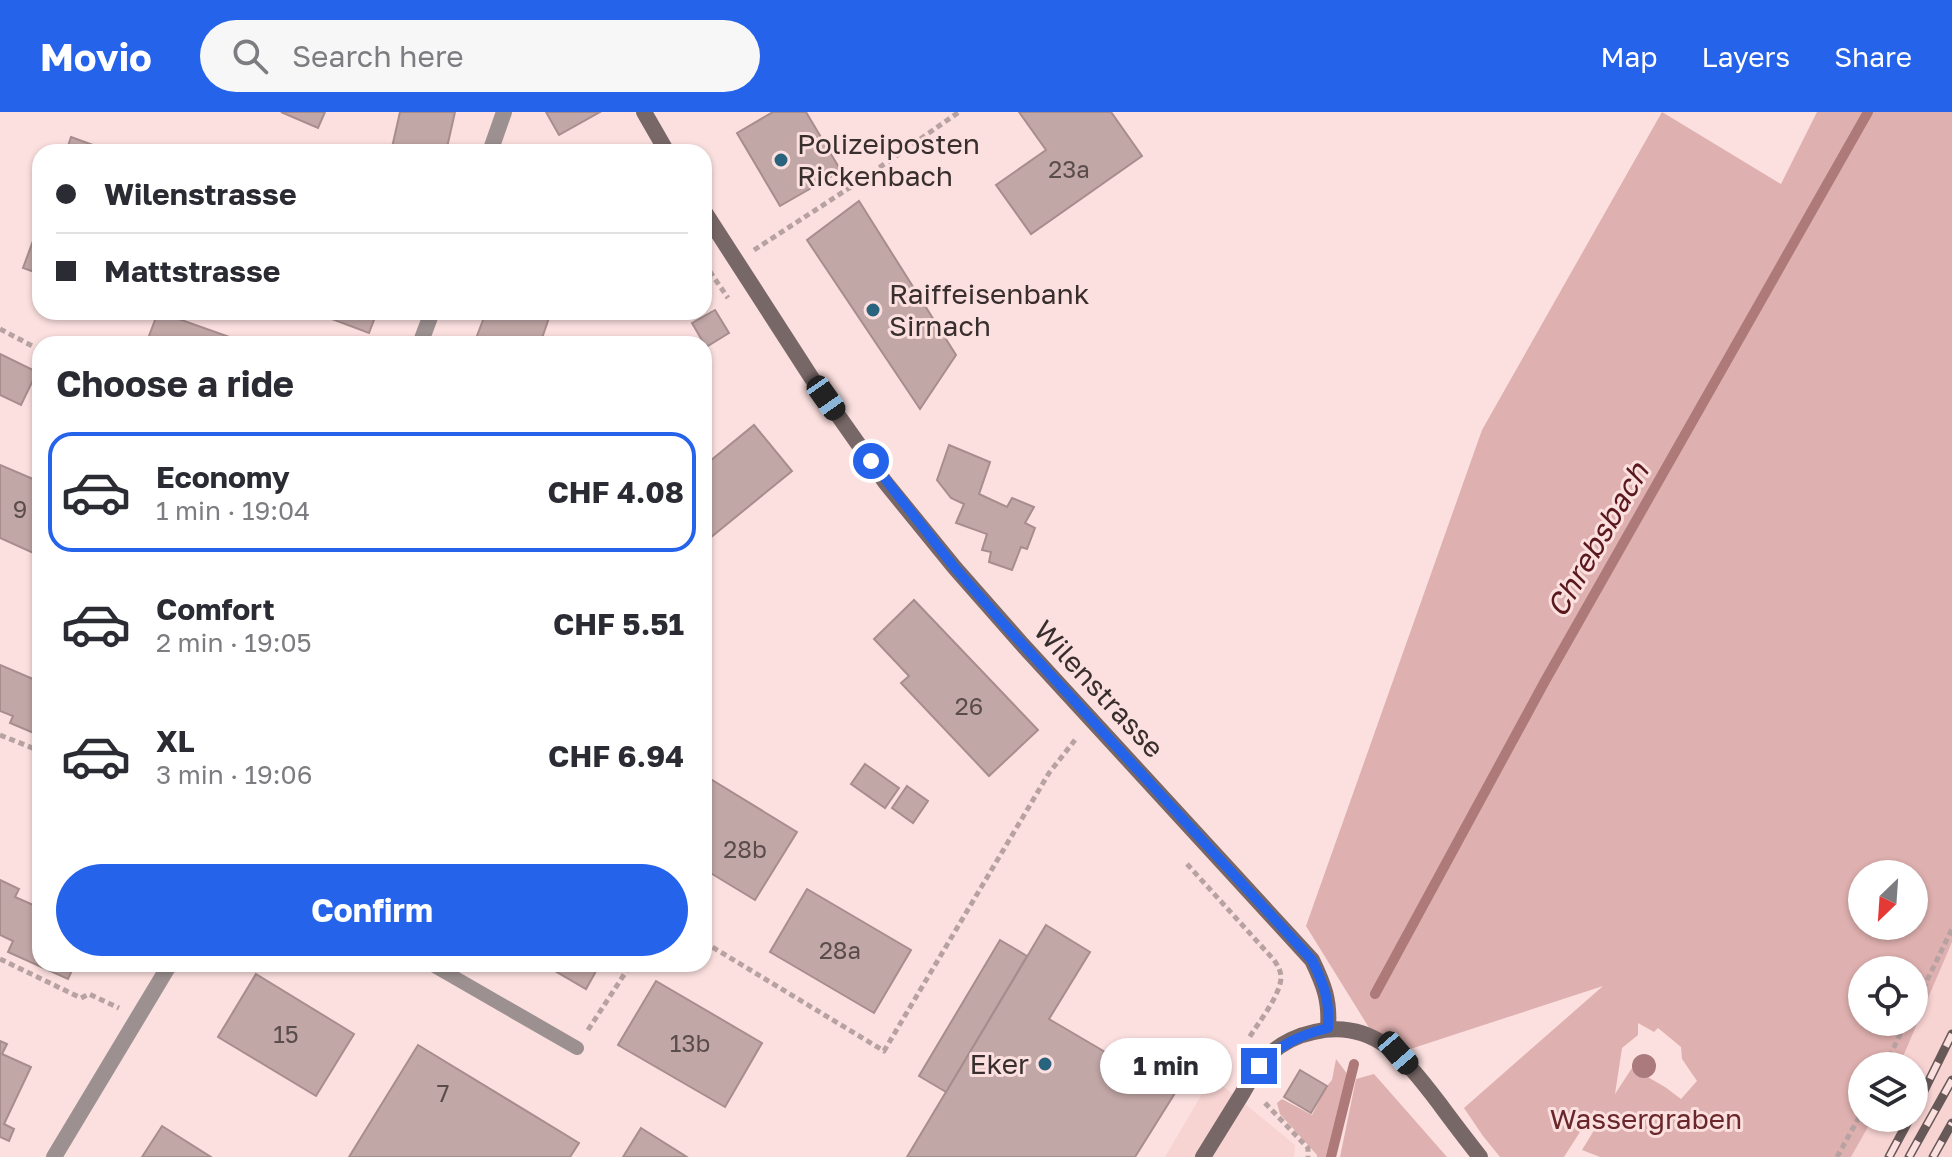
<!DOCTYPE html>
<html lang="en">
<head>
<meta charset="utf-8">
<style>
  body { margin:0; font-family:"Golos Text",sans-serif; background:#f7f7f7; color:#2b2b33; height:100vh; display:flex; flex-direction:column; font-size:30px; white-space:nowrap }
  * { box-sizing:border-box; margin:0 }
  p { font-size:26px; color:#7c7c81 }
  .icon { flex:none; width:44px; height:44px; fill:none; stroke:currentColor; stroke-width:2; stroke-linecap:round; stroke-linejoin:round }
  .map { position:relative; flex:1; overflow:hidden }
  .side { position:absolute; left:32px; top:224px; width:680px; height:636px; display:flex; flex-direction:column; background:#fff; border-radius:24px; box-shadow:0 2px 6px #0004 }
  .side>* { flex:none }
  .top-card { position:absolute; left:32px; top:32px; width:680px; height:176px; border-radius:24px; box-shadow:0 2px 6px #0004; display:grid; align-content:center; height:176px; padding:0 24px; background:#fff }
  .needle { width:52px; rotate:205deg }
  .controls { position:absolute; left:1848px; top:748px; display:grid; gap:16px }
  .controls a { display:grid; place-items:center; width:80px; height:80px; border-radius:50%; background:#fff; box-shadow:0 2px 6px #0004; font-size:40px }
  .end { position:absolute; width:36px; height:36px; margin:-18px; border:10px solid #2563eb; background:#fff; box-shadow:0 0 0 4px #fff }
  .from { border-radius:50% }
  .bubble { position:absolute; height:56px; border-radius:28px; background:#fff; box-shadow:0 2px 6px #0004; font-size:26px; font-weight:700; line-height:56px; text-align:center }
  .car { position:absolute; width:24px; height:48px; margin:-24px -12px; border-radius:10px; box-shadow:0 0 6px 2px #0007; background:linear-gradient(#222 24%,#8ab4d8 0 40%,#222 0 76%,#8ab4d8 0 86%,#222 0) }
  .top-card b { display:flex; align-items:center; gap:28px; height:76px; font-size:30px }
  .top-card b+b { border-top:2px solid #e1e1e2 }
  .top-card i { width:20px; height:20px; background:#2b2b33 }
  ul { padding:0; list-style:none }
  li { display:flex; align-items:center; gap:24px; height:120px; margin:0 16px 12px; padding:0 8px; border:4px solid transparent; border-radius:24px }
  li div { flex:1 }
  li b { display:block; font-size:30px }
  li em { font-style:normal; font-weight:700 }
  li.active { border-color:#2563eb }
  li>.icon { width:72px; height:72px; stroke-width:1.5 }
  h2 { padding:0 24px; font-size:36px; line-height:96px }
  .cta { display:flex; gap:16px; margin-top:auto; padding:16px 24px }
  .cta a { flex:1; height:92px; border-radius:48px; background:#2563eb; color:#fff; font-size:32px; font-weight:700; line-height:92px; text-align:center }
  header { display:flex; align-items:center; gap:48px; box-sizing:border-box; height:112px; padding:0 40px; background:#2563eb; color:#fff }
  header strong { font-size:38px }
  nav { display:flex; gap:44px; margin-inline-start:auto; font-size:28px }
  .search { width:560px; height:72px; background:#f7f7f7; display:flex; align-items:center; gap:20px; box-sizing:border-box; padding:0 28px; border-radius:44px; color:#7c7c81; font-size:30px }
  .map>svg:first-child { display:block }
  .built { fill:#f7d3d2 }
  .green { fill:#deb0af; fill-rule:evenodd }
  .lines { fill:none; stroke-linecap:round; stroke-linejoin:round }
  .stream { stroke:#ae7979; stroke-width:10 }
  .building { fill:#c1a7a6; stroke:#a78d8d; stroke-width:2 }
  .path { stroke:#b7a2a1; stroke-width:5; stroke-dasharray:6 4; stroke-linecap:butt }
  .lane { stroke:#9c9090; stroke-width:14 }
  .street { stroke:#9c9090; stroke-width:16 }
  .secondary { stroke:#786767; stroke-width:16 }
  .rail-casing { stroke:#675958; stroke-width:9 }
  .rail { stroke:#fbe0df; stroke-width:6; stroke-dasharray:18; stroke-linecap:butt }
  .tree { fill:#ab7a7c }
  .route { stroke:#2563eb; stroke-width:10 }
  .poi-dot { fill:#2a637d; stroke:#fbe0df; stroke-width:3 }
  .labels { text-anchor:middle; stroke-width:6; stroke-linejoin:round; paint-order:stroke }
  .number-label { font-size:24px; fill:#5a4c4b }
  .poi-label { font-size:28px; fill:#382e2d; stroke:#fbe0df; text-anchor:start }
  .street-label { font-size:28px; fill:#382e2d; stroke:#fbe0df }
  .park-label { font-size:28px; fill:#6a272b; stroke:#fbe0df }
  .water-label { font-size:30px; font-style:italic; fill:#5a181d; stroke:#fbe0df }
</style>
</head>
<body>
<header>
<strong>Movio</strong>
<div class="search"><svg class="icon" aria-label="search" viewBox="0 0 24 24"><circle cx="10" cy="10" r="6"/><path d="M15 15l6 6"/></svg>Search here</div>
<nav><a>Map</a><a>Layers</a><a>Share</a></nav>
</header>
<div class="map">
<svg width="1952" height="1045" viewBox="0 0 1952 1045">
  <rect width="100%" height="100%" fill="#fbe0df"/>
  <!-- built -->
  <g class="built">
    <path d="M1952,830V1045H1851L1873,1006H1914V954H1899Z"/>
    <path d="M1212,965L1295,1033L1294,1045H1165Z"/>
  </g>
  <!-- green -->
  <g class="green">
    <path d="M1662,0L1781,72L1817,0H1952V830L1899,954H1862V1006H1873L1851,1045H1600L1582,1038L1604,1002L1594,998L1564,1045H1500L1483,1024L1464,996L1603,874L1398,941L1376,927L1306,814L1482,318ZM1862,762H1914V814H1862ZM1862,858H1914V910H1862ZM1638,911L1654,920L1658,916L1681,935L1682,947L1697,969L1681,987L1665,975L1632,956L1615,982L1622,936L1638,923Z"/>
    <path d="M1336,947L1348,963L1330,1045H1317V1043L1280,1002L1277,991L1282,987L1312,1003L1327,974L1332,968Z"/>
    <path d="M1374,962L1447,1045H1340L1356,967Z"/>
  </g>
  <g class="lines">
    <!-- stream -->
    <g class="stream">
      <path d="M1375,882L1545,569L1868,0"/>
      <path d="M1331,1045L1354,952"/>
    </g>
  </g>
  <!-- building -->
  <g class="building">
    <path d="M281,0H325L318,16Z"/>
    <path d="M400,0H455L446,40H391Z"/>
    <path d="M546,0H600L559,23Z"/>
    <path d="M773,0H806L841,59L780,94L737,21Z"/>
    <path d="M1019,0H1111L1142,44L1031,122L996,73L1046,38Z"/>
    <path d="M71,25L112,40H66Z"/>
    <path d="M859,89L956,243L920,297L807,128Z"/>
    <path d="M40,110V162L23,156Z"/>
    <path d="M715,198L729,221L706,235L692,211Z"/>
    <path d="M158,200H159L249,232H146Z"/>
    <path d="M322,200H377L369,221L321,203Z"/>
    <path d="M486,200H551L540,232H474Z"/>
    <path d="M0,242L37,260L21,293L0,283Z"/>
    <path d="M754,313L792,359L704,431V354Z"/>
    <path d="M949,333L990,350L979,382L1007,395L1012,386L1034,395L1025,411L1035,416L1027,437L1021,435L1012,458L989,450L991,440L982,438L987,422L956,411L964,392L951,386L937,368Z"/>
    <path d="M0,353L40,370V444L0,426Z"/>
    <path d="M914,488L1038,618L989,664L901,571L909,564L874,527Z"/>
    <path d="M0,553L40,570V615L36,622L10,611L13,604L0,599Z"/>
    <path d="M865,652L899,676L885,696L851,672Z"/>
    <path d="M704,663L797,720L755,788L704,757Z"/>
    <path d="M907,674L928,689L913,711L892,696Z"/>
    <path d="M0,768L19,777L15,785L40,796V852H75L68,867L8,840L13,829L0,823Z"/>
    <path d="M807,777L911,838L874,901L770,840Z"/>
    <path d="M1046,813L1090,840L1049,907L1175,981L1135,1045H907Z"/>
    <path d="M1000,828L1027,844L946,980L919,964Z"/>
    <path d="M543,852H600L586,877Z"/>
    <path d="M256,862L354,922L316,984L218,925Z"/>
    <path d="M656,869L762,931L725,995L618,933Z"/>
    <path d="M0,929L7,932L2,942L31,955L4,1012L14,1017L9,1029L0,1025Z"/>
    <path d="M418,933L579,1031L570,1045H349Z"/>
    <path d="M1300,958L1327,974L1311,1001L1284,985Z"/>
    <path d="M162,1014L211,1045H142Z"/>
    <path d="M641,1016L687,1045H623Z"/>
  </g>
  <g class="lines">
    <!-- path -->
    <g class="path">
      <path d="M754,138L860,69L959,0"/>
      <path d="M704,151L728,186"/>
      <path d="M0,217L40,238"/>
      <path d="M0,623L40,639"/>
      <path d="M1187,752L1274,848C1278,854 1281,859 1281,866C1280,884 1258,911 1249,926"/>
      <path d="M704,830L884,939L1049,661L1075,628"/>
      <path d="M0,847L81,886L89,882L119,896"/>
      <path d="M1914,895L1952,817"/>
      <path d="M588,918L631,852"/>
      <path d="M1885,954L1906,910"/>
      <path d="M1265,991L1308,1036V1045"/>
      <path d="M1837,1045L1862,1000"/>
    </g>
    <!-- lane -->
    <path class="lane" d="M431,852L577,936"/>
    <!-- street -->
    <g class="street">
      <path d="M490,40L504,0"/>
      <path d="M420,232L432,200"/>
      <path d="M54,1045L170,852"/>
    </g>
    <!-- secondary -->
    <g class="secondary">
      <path d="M644,0L667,40"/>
      <path d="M704,99L811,265L885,370L955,456L1021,531L1312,848C1324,873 1330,888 1328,916"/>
      <path d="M1203,1045C1216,1024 1229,1003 1242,982C1250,968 1258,953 1270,942C1282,931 1299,923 1314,920C1374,906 1406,948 1439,991C1452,1009 1466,1027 1480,1045"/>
    </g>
    <defs>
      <g id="rail">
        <path d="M1914,999L1952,922"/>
        <path d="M1889,1045L1910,1006"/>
        <path d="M1909,1045L1952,968"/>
        <path d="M1933,1045L1952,1011"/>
      </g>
    </defs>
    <!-- rail casing -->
    <use href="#rail" class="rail-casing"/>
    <!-- rail -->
    <use href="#rail" class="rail"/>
  </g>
  <!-- trees -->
  <circle class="tree" cx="1644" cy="954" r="12"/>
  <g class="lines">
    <!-- route -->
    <path class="route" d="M871,349L955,456L1004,512L1312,848C1324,873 1330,888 1328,916C1300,923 1279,933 1259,954"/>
  </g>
  <!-- markers -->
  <g class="poi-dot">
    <circle cx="781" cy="48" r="8"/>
    <circle cx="873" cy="198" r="8"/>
    <circle cx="1045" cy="952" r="8"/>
  </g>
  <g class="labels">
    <!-- number labels -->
    <g class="number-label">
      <text x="1069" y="66">23a</text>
      <text x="20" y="406">9</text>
      <text x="969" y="603">26</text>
      <text x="745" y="746">28b</text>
      <text x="840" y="847">28a</text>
      <text x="286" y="931">15</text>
      <text x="690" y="940">13b</text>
      <text x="443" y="990">7</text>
    </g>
    <!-- poi labels -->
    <g class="poi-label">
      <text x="797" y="42">Polizeiposten<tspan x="797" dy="32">Rickenbach</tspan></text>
      <text x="889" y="192">Raiffeisenbank<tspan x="889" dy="32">Sirnach</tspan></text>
      <text x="1029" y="962" text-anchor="end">Eker</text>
    </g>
    <!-- street labels -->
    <g class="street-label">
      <text transform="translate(1099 577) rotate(47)" y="10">Wilenstrasse</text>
    </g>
    <!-- park labels -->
    <g class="park-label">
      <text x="1646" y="1017">Wassergraben</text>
    </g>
    <!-- water labels -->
    <g class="water-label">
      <text transform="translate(1598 428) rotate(-60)" y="10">Chrebsbach</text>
    </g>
  </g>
</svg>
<div class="controls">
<a><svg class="needle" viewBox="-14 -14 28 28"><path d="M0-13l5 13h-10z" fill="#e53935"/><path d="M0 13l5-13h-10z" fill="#7c7c81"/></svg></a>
<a><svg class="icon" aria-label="locate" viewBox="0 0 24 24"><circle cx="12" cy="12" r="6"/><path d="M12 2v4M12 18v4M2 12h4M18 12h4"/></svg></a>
<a><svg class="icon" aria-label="layers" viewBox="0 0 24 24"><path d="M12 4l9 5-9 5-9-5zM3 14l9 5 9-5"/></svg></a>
</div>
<i class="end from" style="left:871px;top:349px"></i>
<i class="end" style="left:1259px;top:954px"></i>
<div class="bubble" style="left:1100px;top:926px;width:132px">1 min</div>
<i class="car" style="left:826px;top:286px;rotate:145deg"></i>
<i class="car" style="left:1398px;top:941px;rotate:139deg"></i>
<div class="top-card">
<b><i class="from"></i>Wilenstrasse</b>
<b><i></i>Mattstrasse</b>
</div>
<section class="side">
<h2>Choose a ride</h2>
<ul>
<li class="active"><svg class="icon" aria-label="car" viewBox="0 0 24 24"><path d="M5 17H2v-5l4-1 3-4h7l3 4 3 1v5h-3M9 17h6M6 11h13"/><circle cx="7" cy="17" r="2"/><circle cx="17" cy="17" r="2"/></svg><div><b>Economy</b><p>1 min · 19:04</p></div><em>CHF 4.08</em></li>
<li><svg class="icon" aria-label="car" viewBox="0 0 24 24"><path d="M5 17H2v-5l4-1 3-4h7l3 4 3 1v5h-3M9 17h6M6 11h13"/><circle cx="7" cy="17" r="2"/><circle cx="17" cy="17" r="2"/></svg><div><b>Comfort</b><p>2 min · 19:05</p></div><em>CHF 5.51</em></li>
<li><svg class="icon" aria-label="car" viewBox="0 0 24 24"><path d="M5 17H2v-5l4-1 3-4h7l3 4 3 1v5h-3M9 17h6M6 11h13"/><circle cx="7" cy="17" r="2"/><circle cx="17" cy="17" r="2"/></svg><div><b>XL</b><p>3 min · 19:06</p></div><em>CHF 6.94</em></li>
</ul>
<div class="cta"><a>Confirm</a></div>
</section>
</div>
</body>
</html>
